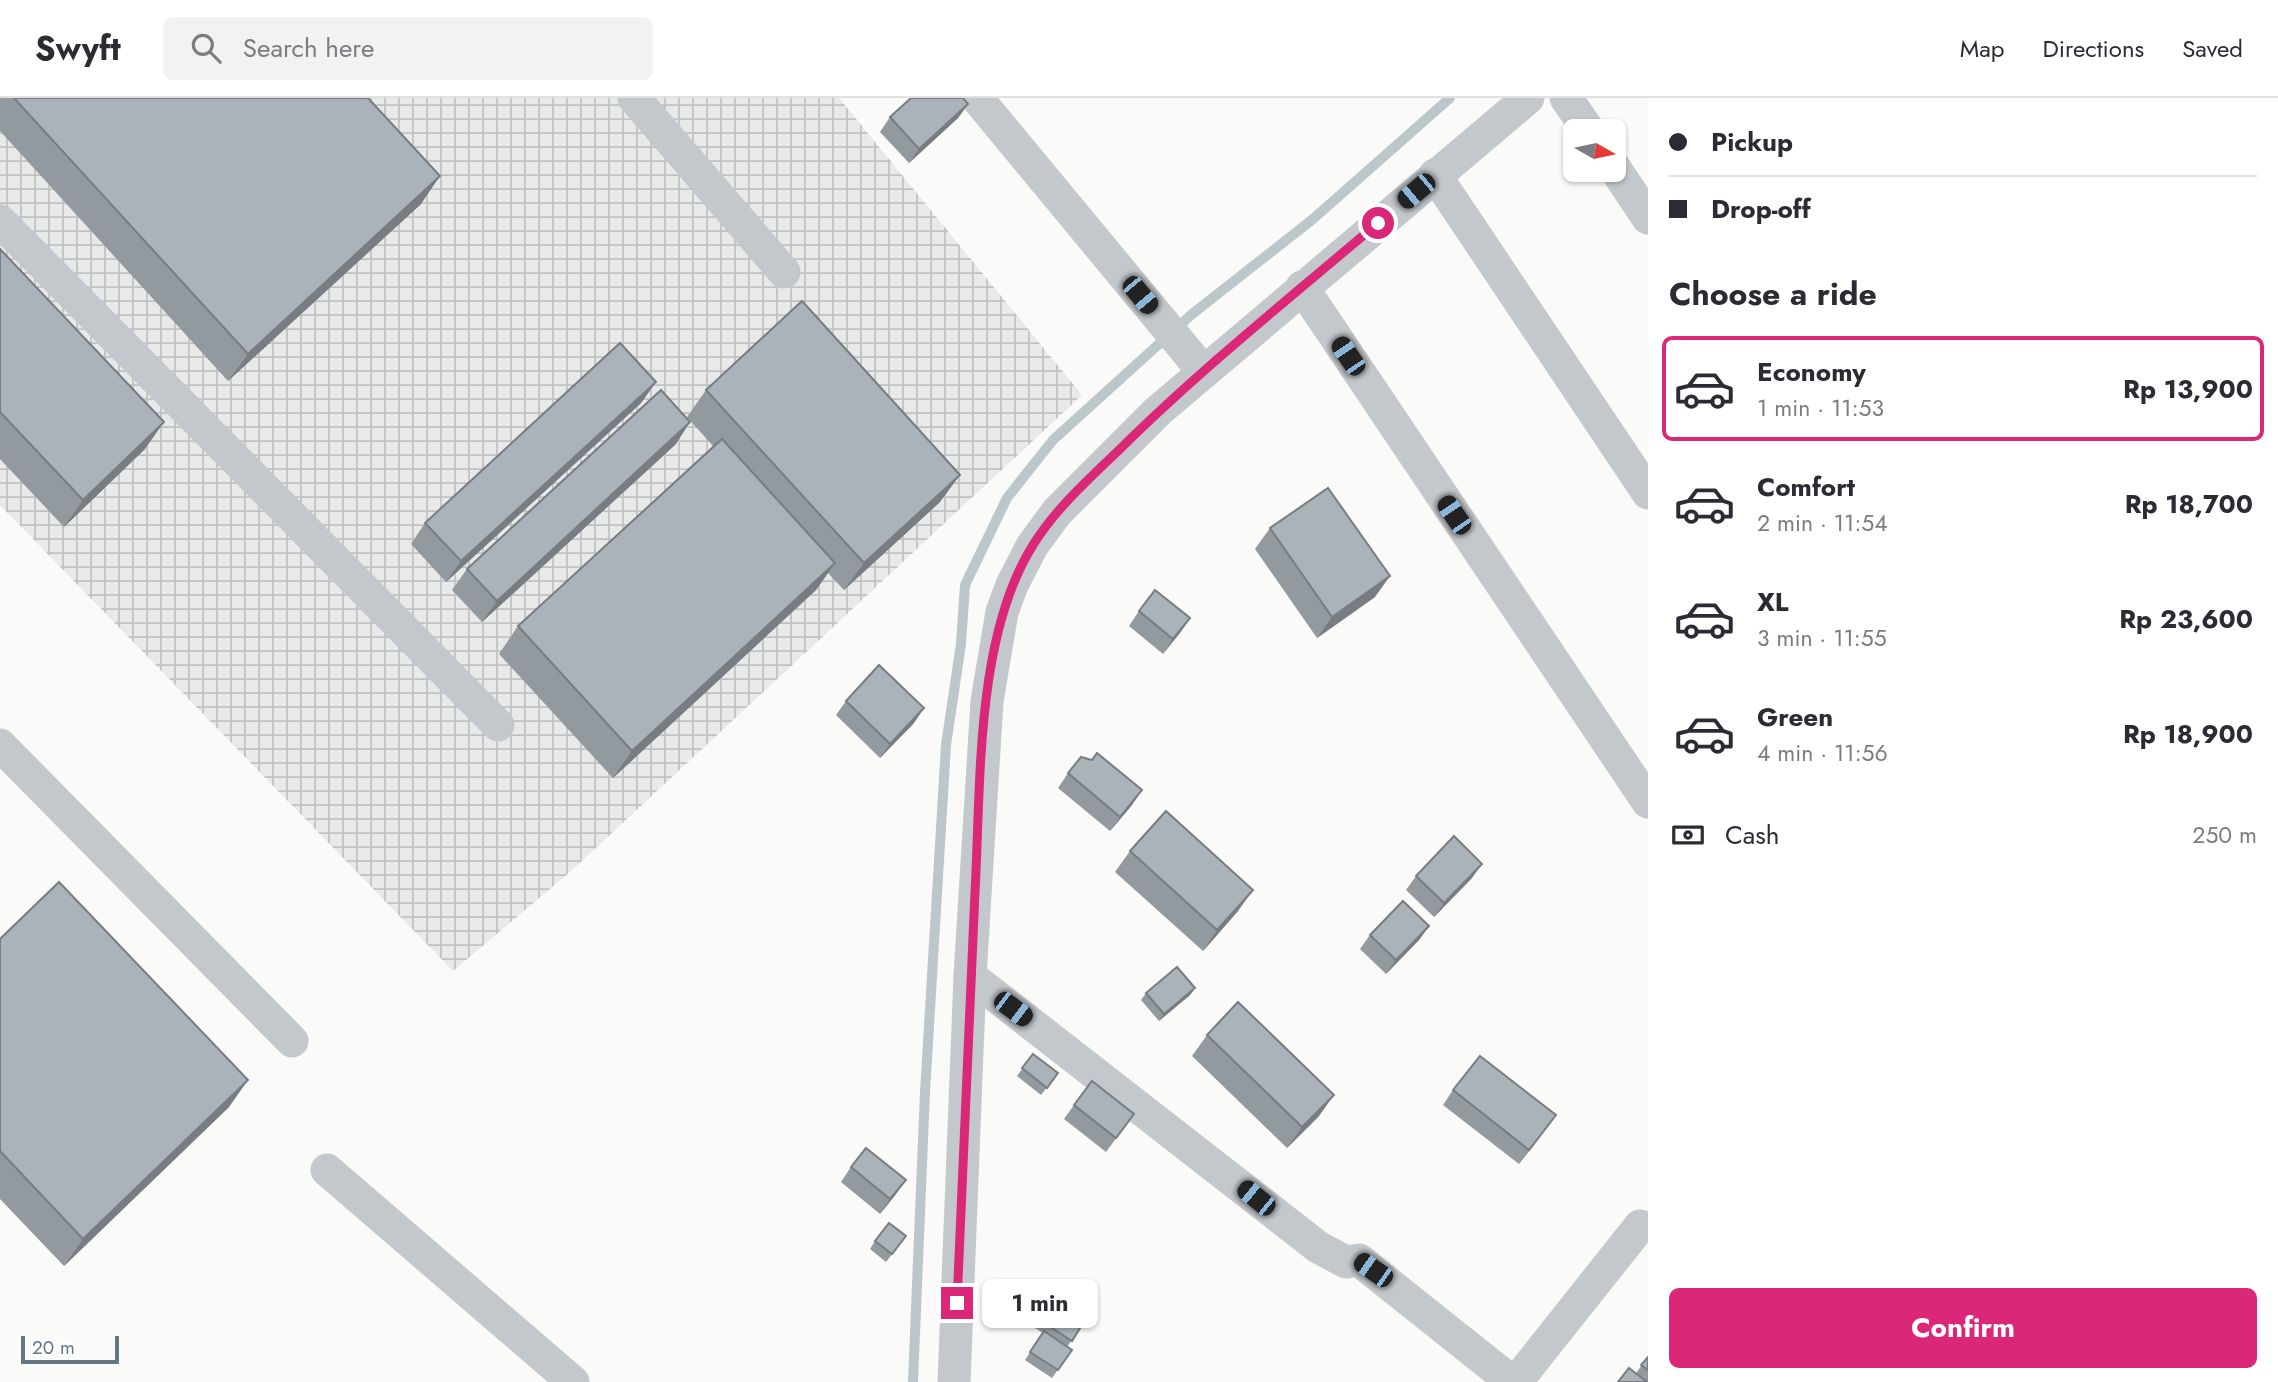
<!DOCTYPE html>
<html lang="en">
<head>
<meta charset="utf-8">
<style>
  body { margin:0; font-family:Jost,sans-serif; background:#f2f2f3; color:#2b2b33; height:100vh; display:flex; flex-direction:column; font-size:26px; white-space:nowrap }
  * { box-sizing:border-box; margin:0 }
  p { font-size:23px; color:#7c7c81 }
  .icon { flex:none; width:38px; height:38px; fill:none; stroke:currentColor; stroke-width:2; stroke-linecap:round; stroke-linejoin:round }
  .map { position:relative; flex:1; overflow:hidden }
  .drawer { display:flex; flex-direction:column; background:#fff; width:630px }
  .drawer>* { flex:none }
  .guide { display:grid; align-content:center; height:154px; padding:0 21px; background:#fff }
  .needle { width:46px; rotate:99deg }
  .controls { position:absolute; left:1563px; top:21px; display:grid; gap:14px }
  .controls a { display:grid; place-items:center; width:63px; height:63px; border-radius:10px; background:#fff; box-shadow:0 2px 5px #0004; font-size:35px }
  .scale { position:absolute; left:21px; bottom:18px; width:98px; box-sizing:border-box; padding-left:7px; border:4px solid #657683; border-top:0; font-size:19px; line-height:24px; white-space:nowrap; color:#657683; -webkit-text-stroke:5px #fff; paint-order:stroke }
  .end { position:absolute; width:32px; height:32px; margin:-16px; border:9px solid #db2777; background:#fff; box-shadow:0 0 0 4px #fff }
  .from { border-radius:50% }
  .bubble { position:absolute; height:49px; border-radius:10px; background:#fff; box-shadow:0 2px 5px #0004; font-size:23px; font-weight:700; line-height:49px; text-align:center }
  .car { position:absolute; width:21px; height:42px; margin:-21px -10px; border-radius:9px; box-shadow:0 0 5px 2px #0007; background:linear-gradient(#222 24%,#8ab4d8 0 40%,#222 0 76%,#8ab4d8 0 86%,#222 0) }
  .guide b { display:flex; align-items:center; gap:24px; height:66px; font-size:26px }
  .guide b+b { border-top:2px solid #e1e1e2 }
  .guide i { width:18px; height:18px; background:#2b2b33 }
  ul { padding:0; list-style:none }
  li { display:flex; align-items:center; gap:21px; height:105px; margin:0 14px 10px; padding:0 7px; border:4px solid transparent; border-radius:10px }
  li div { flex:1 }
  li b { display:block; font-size:26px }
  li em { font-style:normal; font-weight:700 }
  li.current { border-color:#db2777 }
  li>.icon { width:63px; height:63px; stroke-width:1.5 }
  h2 { padding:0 21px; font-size:32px; line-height:84px }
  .pay { display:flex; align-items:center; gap:18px; height:77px; padding:0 21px; font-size:26px }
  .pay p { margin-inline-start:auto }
  .button { display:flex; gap:14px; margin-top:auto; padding:14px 21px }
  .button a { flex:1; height:80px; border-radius:10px; background:#db2777; color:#fff; font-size:28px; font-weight:700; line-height:80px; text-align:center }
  header { display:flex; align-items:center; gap:42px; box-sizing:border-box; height:98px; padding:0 35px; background:#fff; border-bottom:2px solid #e1e1e2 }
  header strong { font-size:33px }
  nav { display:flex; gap:38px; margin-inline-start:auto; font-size:24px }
  .search { width:490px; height:63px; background:#f2f2f3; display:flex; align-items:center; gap:18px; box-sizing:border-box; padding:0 24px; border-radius:10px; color:#7c7c81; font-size:26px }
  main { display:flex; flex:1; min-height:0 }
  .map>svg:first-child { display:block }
  .industrial { fill:url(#industrial-grid) }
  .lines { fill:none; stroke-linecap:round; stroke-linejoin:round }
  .stream { stroke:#bbc7cb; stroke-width:10 }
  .minor { stroke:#c3c8cc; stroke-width:33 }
  .wall { fill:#929a9f }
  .shaded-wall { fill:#777d82 }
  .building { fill:#aab3b9; stroke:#777d82; stroke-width:2 }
  .route { stroke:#db2777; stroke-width:9 }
</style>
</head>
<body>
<header>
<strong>Swyft</strong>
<div class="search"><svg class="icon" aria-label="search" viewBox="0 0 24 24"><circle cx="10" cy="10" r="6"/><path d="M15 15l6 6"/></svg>Search here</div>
<nav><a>Map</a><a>Directions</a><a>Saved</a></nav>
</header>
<main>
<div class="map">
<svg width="1648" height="1284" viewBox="0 0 1648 1284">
  <defs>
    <pattern id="industrial-grid" width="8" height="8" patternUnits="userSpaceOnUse" patternTransform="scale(1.75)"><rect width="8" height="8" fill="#e8e9e9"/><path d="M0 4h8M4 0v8" fill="none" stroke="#c0c1c2"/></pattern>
  </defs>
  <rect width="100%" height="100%" fill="#fafaf8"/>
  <!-- industrial -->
  <path class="industrial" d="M0,0H839L1082,297L570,774L453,873L0,407Z"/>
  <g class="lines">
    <!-- stream -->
    <path class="stream" d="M913,1284L925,994L946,647L961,546L965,487L1007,400L1053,342L1191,217L1313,121L1450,0"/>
    <!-- minor -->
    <g class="minor">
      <path d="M634,0L784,174"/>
      <path d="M977,0L1203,273"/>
      <path d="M1566,0L1589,33"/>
      <path d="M1614,69L1648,120"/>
      <path d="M1435,77L1648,395"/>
      <path d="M0,123L498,627"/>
      <path d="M1302,189L1648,704"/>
      <path d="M0,647L292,943"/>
      <path d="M970,878L1318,1149L1346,1164L1359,1162L1512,1284"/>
      <path d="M327,1072L573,1284"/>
      <path d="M954,1284L970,878L987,603L1002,514L1012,487L1032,448L1057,414L1158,313L1528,0"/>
      <path d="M1516,1284L1640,1128"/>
    </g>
  </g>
  <!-- wall -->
  <g class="wall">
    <path d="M0,0H368L421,106L228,283L0,33Z"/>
    <path d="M968,6L958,20L909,65L880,34L890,19Z"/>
    <path d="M0,151L145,351L64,429L0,361Z"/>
    <path d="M656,284L641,305L446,484L411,446L425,425Z"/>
    <path d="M706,292L940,404L844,492L828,475L816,492L613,680L499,556L518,528L713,348L687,319Z"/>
    <path d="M676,346L482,524L452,492L467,471Z"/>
    <path d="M1270,430L1375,499L1317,540L1255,451Z"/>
    <path d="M1139,513L1190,520L1163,556L1129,528Z"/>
    <path d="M846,603L914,625L880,660L836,617Z"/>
    <path d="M1068,675L1132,707L1110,733L1058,690Z"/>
    <path d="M1130,753L1238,813L1203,853L1115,774Z"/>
    <path d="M1416,778L1472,780L1434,819L1406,792Z"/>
    <path d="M1429,828L1419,842L1386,876L1360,851L1370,837Z"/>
    <path d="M0,841L229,1009L64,1168L0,1101Z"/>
    <path d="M1195,890L1190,897L1159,923L1141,902L1146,895Z"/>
    <path d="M1207,937L1319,1018L1287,1050L1192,958Z"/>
    <path d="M1033,956L1058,975L1041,997L1017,978Z"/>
    <path d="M1453,992L1556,1017L1519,1066L1443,1007Z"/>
    <path d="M1074,1007L1134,1016L1106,1054L1064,1021Z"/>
    <path d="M851,1069L896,1096L880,1116L841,1084Z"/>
    <path d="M906,1138L886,1164L870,1151L875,1143Z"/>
    <path d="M1054,1201L1085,1222L1067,1249L1072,1252L1052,1280L1025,1262L1043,1235L1035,1230Z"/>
    <path d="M1648,1259V1284H1618L1636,1275Z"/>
  </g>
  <!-- shaded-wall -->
  <g class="shaded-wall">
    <path d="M968,6L958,20L909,65L919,51Z"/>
    <path d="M440,78L421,106L228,283L248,256Z"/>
    <path d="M656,284L641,305L446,484L461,463Z"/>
    <path d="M164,324L145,351L64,429L83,402Z"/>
    <path d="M690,324L676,346L482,524L497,503Z"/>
    <path d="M960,377L940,404L844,492L864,465Z"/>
    <path d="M835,465L816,492L613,680L632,653Z"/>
    <path d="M1390,478L1375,499L1317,540L1332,519Z"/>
    <path d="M1190,520L1180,535L1163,556L1173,541Z"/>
    <path d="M924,610L914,625L880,660L890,646Z"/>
    <path d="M1142,692L1132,707L1110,733L1120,719Z"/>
    <path d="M1482,766L1472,780L1434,819L1444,805Z"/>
    <path d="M1253,792L1238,813L1203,853L1217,832Z"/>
    <path d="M1429,828L1419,842L1386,876L1396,862Z"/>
    <path d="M1195,890L1190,897L1159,923L1164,916Z"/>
    <path d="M248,982L229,1009L64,1168L83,1141Z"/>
    <path d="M1334,997L1319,1018L1287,1050L1302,1029Z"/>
    <path d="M1556,1017L1546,1031L1519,1066L1529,1052Z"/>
    <path d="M906,1082L896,1096L880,1116L890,1101Z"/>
  </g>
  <!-- building -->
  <g class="building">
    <path d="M14,0H368L440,78L248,256Z"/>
    <path d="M911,0H963L968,6L919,51L890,19Z"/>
    <path d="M0,151L164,324L83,402L0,314Z"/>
    <path d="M802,203L960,377L864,465L706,292Z"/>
    <path d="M620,245L656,284L461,463L425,425Z"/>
    <path d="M661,292L690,324L497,503L467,471Z"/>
    <path d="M722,341L835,465L632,653L518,528Z"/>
    <path d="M1328,390L1390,478L1332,519L1270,430Z"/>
    <path d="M1155,492L1190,520L1173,541L1139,513Z"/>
    <path d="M879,567L924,610L890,646L846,603Z"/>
    <path d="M1097,655L1142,692L1120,719L1068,675L1081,659L1092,662Z"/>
    <path d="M1166,713L1253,792L1217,832L1130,753Z"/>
    <path d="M1454,738L1482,766L1444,805L1416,778Z"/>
    <path d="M59,784L248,982L83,1141L0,1053V841Z"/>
    <path d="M1403,803L1429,828L1396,862L1370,837Z"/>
    <path d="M1177,869L1195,890L1164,916L1146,895Z"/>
    <path d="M1238,904L1334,997L1302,1029L1207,937Z"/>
    <path d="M1033,956L1058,975L1047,990L1022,970Z"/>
    <path d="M1480,958L1556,1017L1529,1052L1453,992Z"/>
    <path d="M1092,983L1134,1016L1116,1040L1074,1007Z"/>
    <path d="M866,1050L906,1082L890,1101L851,1069Z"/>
    <path d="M889,1125L906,1138L892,1156L875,1143Z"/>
    <path d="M1054,1201L1085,1222L1072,1243L1040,1222Z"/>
    <path d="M1044,1233L1072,1252L1058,1272L1030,1254Z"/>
    <path d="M1648,1259V1272L1641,1267Z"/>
    <path d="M1629,1270L1647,1284H1618Z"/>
  </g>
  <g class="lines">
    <!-- route -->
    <path class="route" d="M957,1205C962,1068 968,931 975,794C981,687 975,539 1033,447C1056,410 1089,381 1120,351C1202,270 1291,199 1378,125"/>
  </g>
</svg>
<div class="controls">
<a><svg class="needle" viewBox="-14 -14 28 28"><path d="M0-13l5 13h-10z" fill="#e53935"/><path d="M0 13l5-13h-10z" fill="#7c7c81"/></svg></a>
</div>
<div class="scale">20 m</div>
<i class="end from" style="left:1378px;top:125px"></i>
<i class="end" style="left:957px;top:1205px"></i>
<div class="bubble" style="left:982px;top:1181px;width:116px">1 min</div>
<i class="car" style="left:1416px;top:93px;rotate:230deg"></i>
<i class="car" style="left:1140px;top:197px;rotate:140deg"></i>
<i class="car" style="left:1348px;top:258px;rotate:326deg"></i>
<i class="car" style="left:1454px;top:417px;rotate:326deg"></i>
<i class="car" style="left:1013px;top:911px;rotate:127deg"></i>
<i class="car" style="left:1256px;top:1100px;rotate:309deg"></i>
<i class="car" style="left:1373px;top:1172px;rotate:305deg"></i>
</div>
<section class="drawer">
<div class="guide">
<b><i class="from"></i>Pickup</b>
<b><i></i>Drop-off</b>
</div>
<h2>Choose a ride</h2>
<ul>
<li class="current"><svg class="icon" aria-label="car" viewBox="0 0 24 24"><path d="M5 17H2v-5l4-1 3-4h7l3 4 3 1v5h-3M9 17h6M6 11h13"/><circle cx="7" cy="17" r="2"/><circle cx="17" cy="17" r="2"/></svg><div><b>Economy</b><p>1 min · 11:53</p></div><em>Rp 13,900</em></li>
<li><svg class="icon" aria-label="car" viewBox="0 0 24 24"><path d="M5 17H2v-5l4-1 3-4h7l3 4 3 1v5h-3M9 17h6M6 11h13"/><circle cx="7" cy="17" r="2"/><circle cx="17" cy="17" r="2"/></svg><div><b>Comfort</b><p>2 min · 11:54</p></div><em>Rp 18,700</em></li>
<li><svg class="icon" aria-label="car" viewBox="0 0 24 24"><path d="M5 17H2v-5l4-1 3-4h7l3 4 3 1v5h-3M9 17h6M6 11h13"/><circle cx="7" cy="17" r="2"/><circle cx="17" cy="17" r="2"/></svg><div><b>XL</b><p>3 min · 11:55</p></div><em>Rp 23,600</em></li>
<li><svg class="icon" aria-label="car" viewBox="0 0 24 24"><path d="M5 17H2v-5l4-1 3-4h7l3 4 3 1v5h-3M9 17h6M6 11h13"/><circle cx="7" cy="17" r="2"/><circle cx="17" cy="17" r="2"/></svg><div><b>Green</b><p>4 min · 11:56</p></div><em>Rp 18,900</em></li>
</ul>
<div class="pay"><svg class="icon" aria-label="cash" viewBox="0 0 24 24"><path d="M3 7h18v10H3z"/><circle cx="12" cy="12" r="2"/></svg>Cash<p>250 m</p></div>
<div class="button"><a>Confirm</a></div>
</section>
</main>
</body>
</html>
